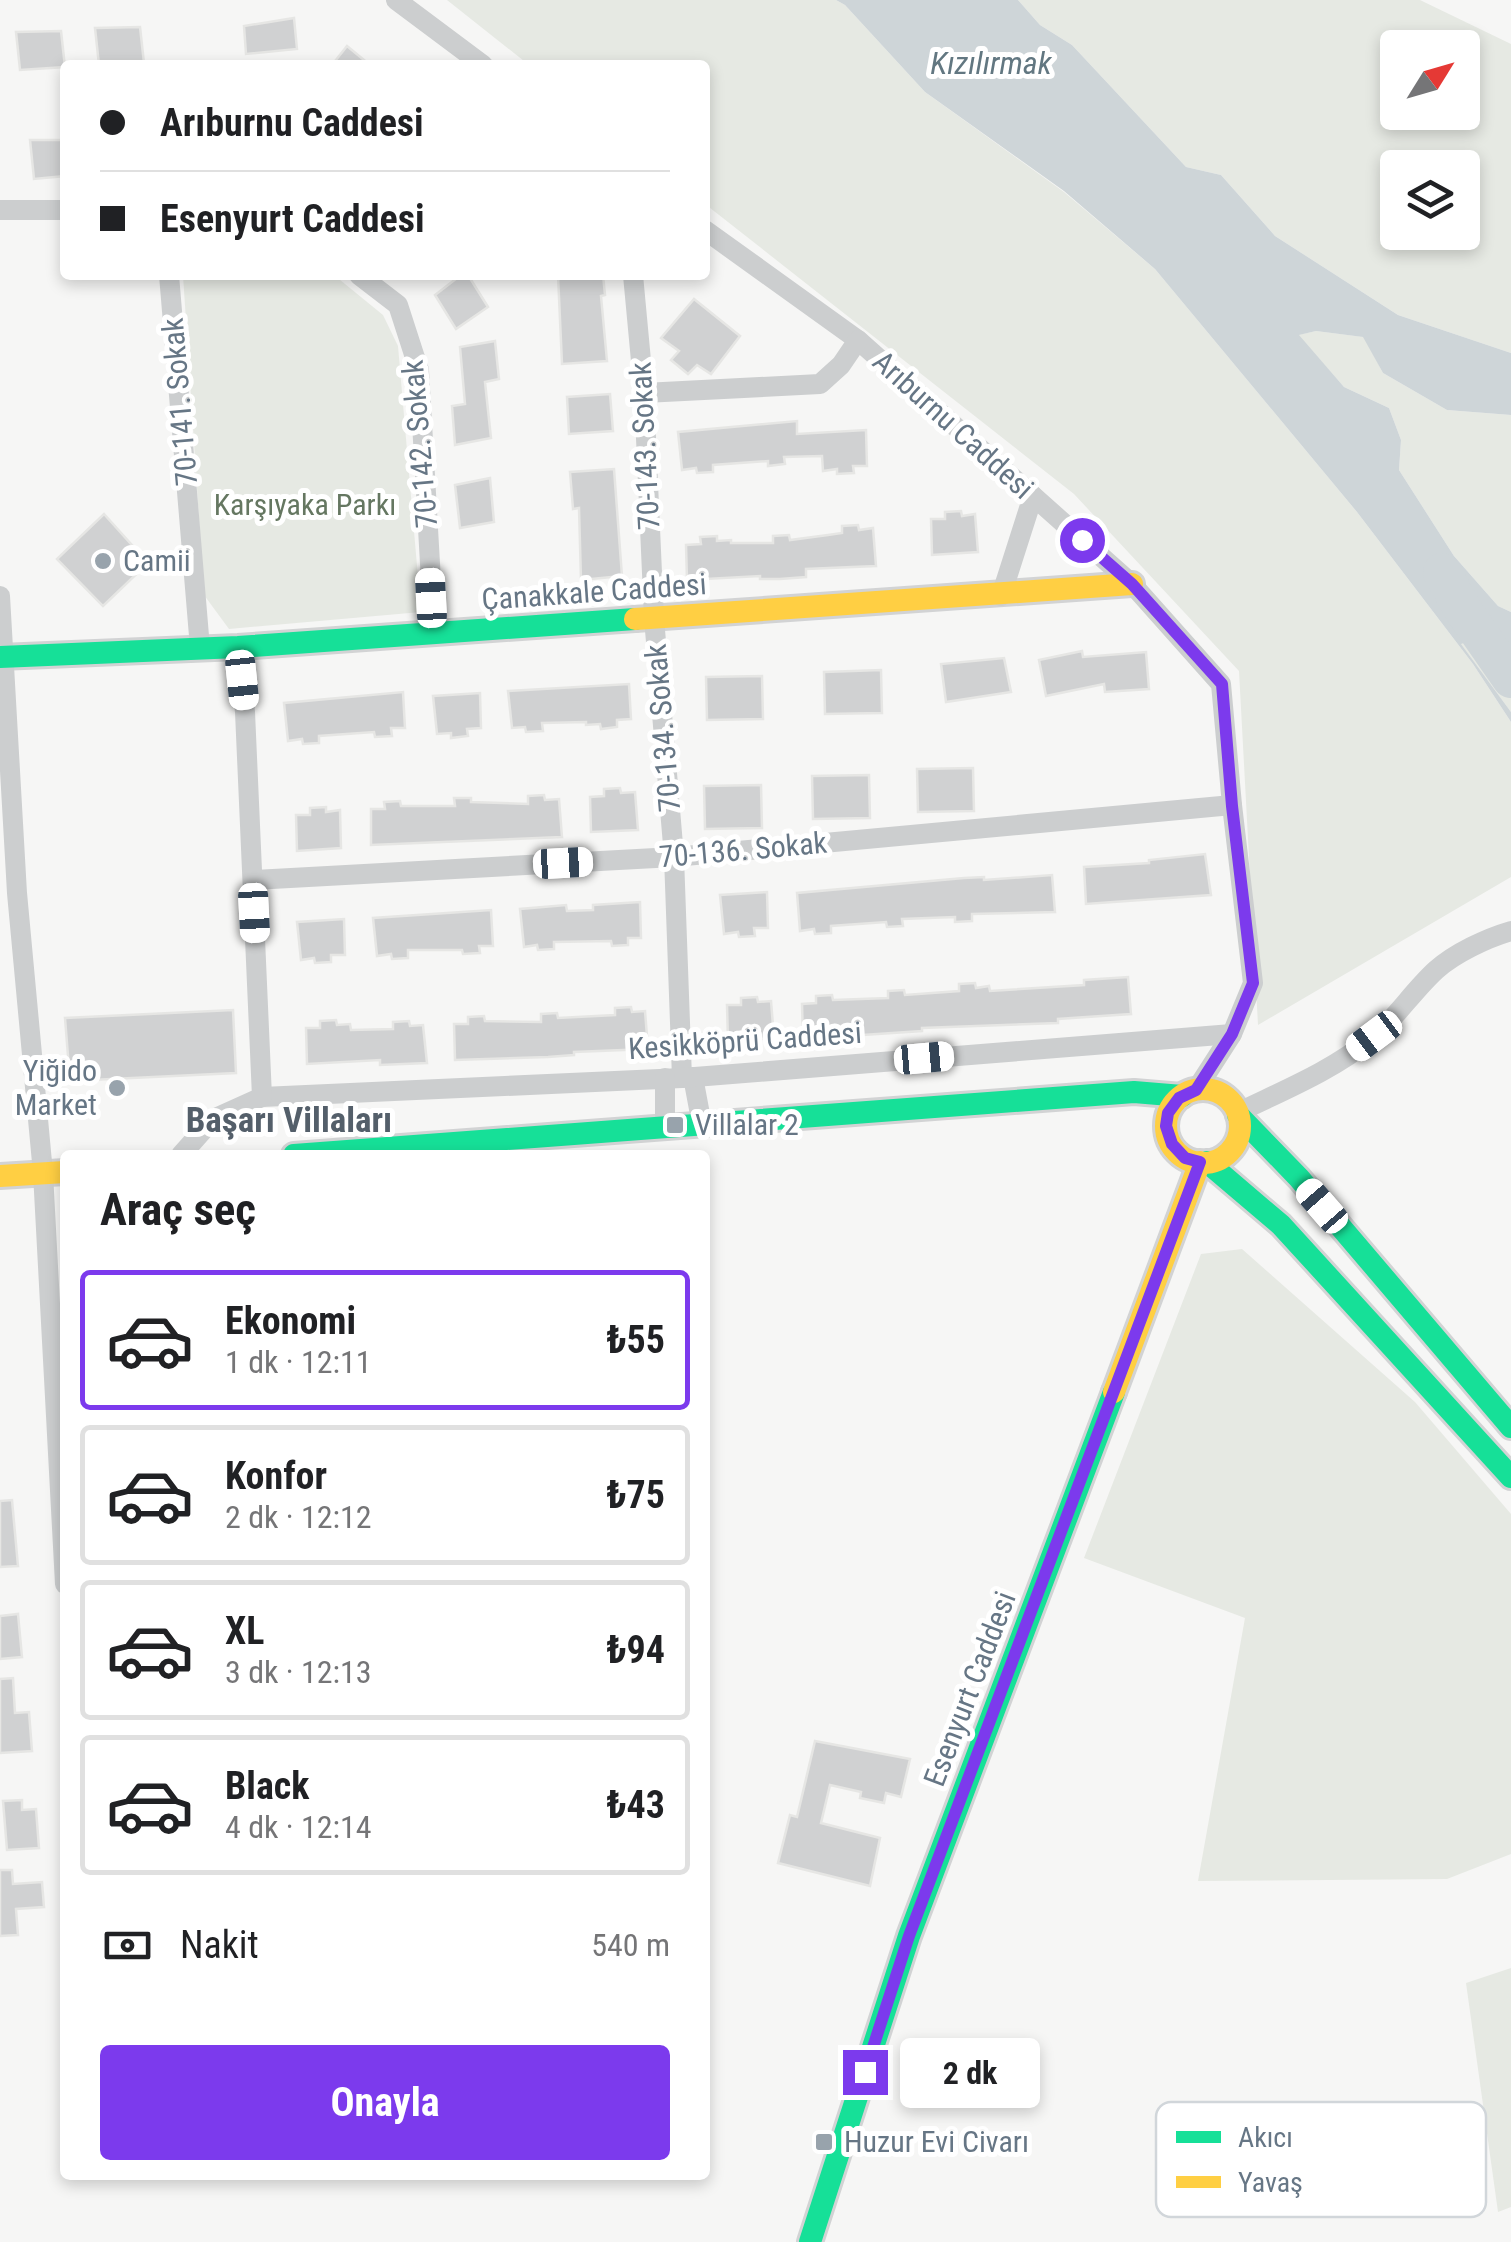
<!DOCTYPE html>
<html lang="tr">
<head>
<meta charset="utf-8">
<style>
  body { margin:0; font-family:"Roboto Condensed",sans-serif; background:#f2f2f2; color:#202124; height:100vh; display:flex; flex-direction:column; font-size:38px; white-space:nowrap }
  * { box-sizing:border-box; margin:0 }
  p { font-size:32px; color:#757577 }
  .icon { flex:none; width:55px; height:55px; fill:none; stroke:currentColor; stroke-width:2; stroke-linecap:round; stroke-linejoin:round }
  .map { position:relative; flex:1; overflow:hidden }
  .sheet { position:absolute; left:60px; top:1150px; width:650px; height:1030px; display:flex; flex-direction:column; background:#fff; border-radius:10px; box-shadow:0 5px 15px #0003 }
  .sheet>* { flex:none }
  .guide { position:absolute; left:60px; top:60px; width:650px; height:220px; border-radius:10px; box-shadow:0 5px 15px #0003; display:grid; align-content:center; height:220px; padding:0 40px; background:#fff }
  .needle { width:65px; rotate:53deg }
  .fabs { position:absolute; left:1380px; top:30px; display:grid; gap:20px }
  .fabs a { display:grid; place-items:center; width:100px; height:100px; border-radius:10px; background:#fff; box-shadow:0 5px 15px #0003; font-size:50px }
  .end { position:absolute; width:45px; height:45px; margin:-22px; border:12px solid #7c3aed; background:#fff; box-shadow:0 0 0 5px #fff }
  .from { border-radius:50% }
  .bubble { position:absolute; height:70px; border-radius:10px; background:#fff; box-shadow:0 5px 15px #0003; font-size:32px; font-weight:700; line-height:70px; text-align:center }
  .car { position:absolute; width:30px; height:60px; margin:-30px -15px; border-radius:12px; box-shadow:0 0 8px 2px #0007; background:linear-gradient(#fff 24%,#345 0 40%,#fff 0 76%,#345 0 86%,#fff 0) }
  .guide b { display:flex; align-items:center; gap:35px; height:95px; font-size:38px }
  .guide b+b { border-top:2px solid #e0e0e0 }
  .guide i { width:25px; height:25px; background:#202124 }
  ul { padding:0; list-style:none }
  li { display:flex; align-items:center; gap:30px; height:140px; margin:0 20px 15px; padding:0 20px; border:5px solid #e0e0e0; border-radius:10px }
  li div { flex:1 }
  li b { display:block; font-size:38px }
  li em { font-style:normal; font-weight:700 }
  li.active { border-color:#7c3aed }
  li>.icon { width:90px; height:90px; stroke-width:1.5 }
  h2 { padding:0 40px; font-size:45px; line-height:120px }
  .pay { display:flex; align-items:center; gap:25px; height:110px; padding:0 40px; font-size:38px }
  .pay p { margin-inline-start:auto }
  .cta { display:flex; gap:20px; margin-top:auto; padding:20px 40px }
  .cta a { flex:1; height:115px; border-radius:10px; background:#7c3aed; color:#fff; font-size:40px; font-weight:700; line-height:115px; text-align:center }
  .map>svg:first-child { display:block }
  .green { fill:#e6e9e3; fill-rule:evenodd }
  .water { fill:#ced5d8 }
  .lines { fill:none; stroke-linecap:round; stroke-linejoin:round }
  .river { stroke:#ced5d8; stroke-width:38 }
  .building { fill:#d0d1d2; stroke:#e6e6e4; stroke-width:2.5 }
  .fast-casing { stroke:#d2d3d4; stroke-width:28 }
  .slow-casing { stroke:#d2d3d4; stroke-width:28 }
  .street { stroke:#cccecf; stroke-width:20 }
  .fast { stroke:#16e098; stroke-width:22 }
  .slow { stroke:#ffcf43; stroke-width:22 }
  .route { stroke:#7c3aed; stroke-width:12 }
  .poi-dot { fill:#98a3ac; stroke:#fff; stroke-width:4 }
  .labels { text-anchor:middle; stroke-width:10; stroke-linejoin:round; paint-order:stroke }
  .street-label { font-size:30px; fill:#667685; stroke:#fff }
  .park-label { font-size:30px; fill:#657761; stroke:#fff }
  .poi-label { font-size:30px; fill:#667685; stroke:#fff; text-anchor:start }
  .water-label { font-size:32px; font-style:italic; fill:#627781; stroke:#fff }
  .quarter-label { font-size:35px; font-weight:bold; fill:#545f6a; stroke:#fff }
  .key { fill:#fff; stroke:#d1d6da; stroke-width:2.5 }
  .key-label { font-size:28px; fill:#667685 }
</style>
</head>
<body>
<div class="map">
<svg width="1511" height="2242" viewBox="0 0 1511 2242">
  <rect width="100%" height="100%" fill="#f6f6f5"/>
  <!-- green -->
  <g class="green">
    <path d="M447,0H836L845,5L925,92L1064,192L1155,269L1357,512L1473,664L1511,722V877L1258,1025L1239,671L1074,494L705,204V65H529Z"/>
    <path d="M1018,0H1420L1511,44V353L1398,315L1275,236L1221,175L1186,167L1072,45L1040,25ZM1398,48H1462V112H1398ZM1398,168H1462V232H1398Z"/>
    <path d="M183,275H334L383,315L398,346L421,612L229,629L204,595Z"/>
    <path d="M1316,331L1364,337L1383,373L1447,410L1511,415V612L1498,606L1454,556L1399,470L1401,440L1389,408L1344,387L1298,335Z"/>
    <path d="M1471,608L1511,648V712L1460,643L1469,641L1455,629Z"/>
    <path d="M1242,1249L1415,1402L1511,1514V1854L1447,1879L1198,1881L1245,1618L1084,1558L1201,1254Z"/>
    <path d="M1511,1968V2207L1498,2212L1466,1983Z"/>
  </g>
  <!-- water -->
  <path class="water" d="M836,0H1018L1040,25L1072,45L1186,167L1221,175L1275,236L1398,315L1511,353V415L1447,410L1383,373L1363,337L1316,331L1299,335L1344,387L1389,408L1401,440L1399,470L1454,556L1498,606L1511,612V648L1472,608L1455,629L1471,640L1461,644L1511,712V722L1473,664L1357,512L1155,269L1064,191L925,92L845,5Z"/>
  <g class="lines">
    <!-- river -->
    <path class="river" d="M1442,572L1463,610L1511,679"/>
  </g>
  <!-- building -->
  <g class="building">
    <path d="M294,18L297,49L246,54L244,26Z"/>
    <path d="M140,27L144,63L99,65L95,28Z"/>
    <path d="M61,31L65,67L20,70L16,32Z"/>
    <path d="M347,46L370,65H332Z"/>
    <path d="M30,140H65V176L34,179Z"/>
    <path d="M461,275H468L488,307L456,329L435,295Z"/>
    <path d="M558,275H603L605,295L601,296L607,361L562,364Z"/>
    <path d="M694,299L740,336L711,374L697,365L688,374L671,360L679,351L661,338Z"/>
    <path d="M495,341L499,379L485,382L491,438L455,445L452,406L465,404L460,347Z"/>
    <path d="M610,394L613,431L569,434L567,397Z"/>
    <path d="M797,421V434L866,430L867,466H853L854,473L837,474V469L823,471L822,456L784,457L785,464L768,466V461L713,465V472L697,473L696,468L682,470L678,432Z"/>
    <path d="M614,469L622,576L581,580L579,508L573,509L570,472Z"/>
    <path d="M490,478L494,522L460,528L455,485Z"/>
    <path d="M961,511L962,516L975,514L978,552L932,555L931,519H945V512Z"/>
    <path d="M104,514L148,563L103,606L57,559Z"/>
    <path d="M858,525L859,530L873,528L876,566L806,569V577L780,579H760V576L687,580L686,545L701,544L700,537L717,536V541L731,540V543H773V536L789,535L790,540L828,535L842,533V526Z"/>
    <path d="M1082,651L1083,657L1146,652L1149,689L1105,692L1104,684L1046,696L1039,660Z"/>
    <path d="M1004,658L1011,692L946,702L941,664Z"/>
    <path d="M881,670L882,713L825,714L824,672Z"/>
    <path d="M762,676L763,719L707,720L706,677Z"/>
    <path d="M629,684L631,719L617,720V727L601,729L600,724L586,725V722L542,723L543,731L526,732L525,727L512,728L508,691Z"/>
    <path d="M403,692L405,728H391L392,736L375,737L374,732L319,736V743L303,744L302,739L288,741L284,703Z"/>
    <path d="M480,693L481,728L467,729L468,736L451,738V733L437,734L433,696Z"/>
    <path d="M973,768L974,811L918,812L917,769Z"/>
    <path d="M869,775L870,818L813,819L812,776Z"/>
    <path d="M761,785L762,828L705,829L704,786Z"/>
    <path d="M620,788L621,793L635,792L638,830L591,832L590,797L604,796V789Z"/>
    <path d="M544,795L545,800L559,799L562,837L371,845V809H385L384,802L400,801L401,806H455L454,798H471V802L528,804V796Z"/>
    <path d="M326,807V812L340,810L341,848L297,851L296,815H310V808Z"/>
    <path d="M1205,854L1211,895L1086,904L1084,867L1149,863V860Z"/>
    <path d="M1052,875L1055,912L972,914V921L955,922V917L902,919L903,926L887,927L886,922L831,926V933L815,934L814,929L800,931L797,893L964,878L984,877V880Z"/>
    <path d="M767,892L768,928H754L755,936L739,937L738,932L724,934L720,895Z"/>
    <path d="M640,902L641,938H628V945L612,946L611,941L554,942V949L538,950L537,945L524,947L520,909L566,905L567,911L593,910V905Z"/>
    <path d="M491,910L493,946H479L480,953L463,954L462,950H408V958L392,959L391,954L377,956L373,918Z"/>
    <path d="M344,919L345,955H331V962L315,963L314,958L301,960L297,922Z"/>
    <path d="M1128,977L1131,1014L1058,1019V1023L922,1028V1031L803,1039L802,1004L816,1003V996L832,995L833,1000L888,998V991L904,990L905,995L959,991V984L975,983L976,988L989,986L990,991L1084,985V980Z"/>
    <path d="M757,997L758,1002L771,1001L774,1038L728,1041L727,1005H741V998Z"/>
    <path d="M631,1007L632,1012L645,1011L648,1049L574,1052V1055L548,1057L455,1060L454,1024H468V1017L484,1016L485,1021L541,1022V1014L557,1013L558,1018L615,1015V1008Z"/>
    <path d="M233,1010L236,1073L70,1081L65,1018Z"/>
    <path d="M336,1020L337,1025L350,1024L351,1030L393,1029V1022L409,1021L410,1026L423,1025L427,1063L380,1065V1060L307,1064L306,1028H320V1021Z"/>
    <path d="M12,1500L18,1566L0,1567V1501Z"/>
    <path d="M18,1614L22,1657L0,1659V1616Z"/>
    <path d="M13,1678L15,1713L29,1712L32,1751L0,1753V1679Z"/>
    <path d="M815,1741L910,1759L901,1797L886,1793L884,1803L860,1798L861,1792L830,1785L821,1823L880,1838L870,1886L778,1863L790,1815L797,1817Z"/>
    <path d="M22,1800V1810L36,1809L39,1848L7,1850L3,1801Z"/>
    <path d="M0,1870H12L13,1884L42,1882L44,1907L16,1909L18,1935L0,1936Z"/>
  </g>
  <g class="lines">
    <defs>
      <g id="fast">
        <path d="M0,657L238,647L635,619"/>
        <path d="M1238,1115L1299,1178L1511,1427"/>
        <path d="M294,1155L1134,1092L1182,1096"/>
        <path d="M1207,1162L1281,1225L1511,1477"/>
        <path d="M810,2242L909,1936L1114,1392"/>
      </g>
      <g id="slow">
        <path d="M635,619L1132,584"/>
        <circle cx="1203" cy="1126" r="37"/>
        <path d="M0,1176L65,1172"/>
        <path d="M1114,1392L1200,1162"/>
      </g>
    </defs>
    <!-- fast casing -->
    <use href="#fast" class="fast-casing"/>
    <!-- slow casing -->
    <use href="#slow" class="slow-casing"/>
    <!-- street -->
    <g class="street">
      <path d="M396,0L483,65"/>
      <path d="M0,210H65"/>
      <path d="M705,230L858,340L1132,584L1221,684L1232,805L1253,983L1232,1034L1196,1090"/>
      <path d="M169,275L200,648"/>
      <path d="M359,275L398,305L419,370L434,634"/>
      <path d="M633,275L644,393L654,618L674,857L682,1078"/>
      <path d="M644,393L820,384L841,365L858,340"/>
      <path d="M0,596L17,893L43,1173L65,1584"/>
      <path d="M1001,596L1033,496"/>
      <path d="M253,880L674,857L1232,805"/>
      <path d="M693,1077L702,1125"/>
      <path d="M262,1097L682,1078L1232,1034"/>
      <path d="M1237,1113C1284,1090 1332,1071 1372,1038C1396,1018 1413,991 1436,970C1455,953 1487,938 1511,931"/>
      <path d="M665,1128V1078"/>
      <path d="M181,1155L213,1119L262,1097L245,712L238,647"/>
    </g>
    <!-- fast -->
    <use href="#fast" class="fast"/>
    <!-- slow -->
    <use href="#slow" class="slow"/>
  </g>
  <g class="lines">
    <!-- route -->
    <path class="route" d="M865,2072L909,1936L1200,1162L1185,1158L1172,1144L1166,1126L1168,1113L1179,1098L1196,1090L1232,1034L1253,983L1232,806L1222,684L1132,584L1082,540"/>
  </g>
  <!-- markers -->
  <g class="poi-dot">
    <circle cx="103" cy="561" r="10"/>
    <circle cx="117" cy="1088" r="10"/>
    <rect x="665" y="1115" width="20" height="20" rx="5"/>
    <rect x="814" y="2132" width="20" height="20" rx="5"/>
  </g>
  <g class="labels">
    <!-- street labels -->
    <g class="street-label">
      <text transform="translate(180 402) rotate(-95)" y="10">70-141. Sokak</text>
      <text transform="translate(953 425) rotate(42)" y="10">Arıburnu Caddesi</text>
      <text transform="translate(420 444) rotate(-95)" y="10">70-142. Sokak</text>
      <text transform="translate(645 446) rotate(-93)" y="10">70-143. Sokak</text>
      <text transform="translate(594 592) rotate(-4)" y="10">Çanakkale Caddesi</text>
      <text transform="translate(663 728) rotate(-95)" y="10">70-134. Sokak</text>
      <text transform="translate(743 850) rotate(-5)" y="10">70-136. Sokak</text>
      <text transform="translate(745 1041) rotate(-4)" y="10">Kesikköprü Caddesi</text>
      <text transform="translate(970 1689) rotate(-69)" y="10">Esenyurt Caddesi</text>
    </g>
    <!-- park labels -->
    <g class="park-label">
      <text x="305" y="515">Karşıyaka Parkı</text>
    </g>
    <!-- poi labels -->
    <g class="poi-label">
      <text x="123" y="571">Camii</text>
      <text x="97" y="1081" text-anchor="end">Yiğido<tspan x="97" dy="34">Market</tspan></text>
      <text x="695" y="1135">Villalar 2</text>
      <text x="844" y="2152">Huzur Evi Civarı</text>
    </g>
    <!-- water labels -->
    <g class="water-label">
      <text x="991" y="74">Kızılırmak</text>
    </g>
    <!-- quarter labels -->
    <g class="quarter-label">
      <text x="289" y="1132">Başarı Villaları</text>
    </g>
  </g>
  <!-- legend -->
  <rect x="1156" y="2102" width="330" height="115" rx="15" class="key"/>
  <rect x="1176" y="2131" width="45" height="12" fill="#16e098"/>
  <rect x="1176" y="2176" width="45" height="12" fill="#ffcf43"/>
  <g class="key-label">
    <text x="1238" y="2147">Akıcı</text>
    <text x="1238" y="2192">Yavaş</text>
  </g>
</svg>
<div class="fabs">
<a><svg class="needle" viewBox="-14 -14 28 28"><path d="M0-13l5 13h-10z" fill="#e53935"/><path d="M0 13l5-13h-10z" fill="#757577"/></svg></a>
<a><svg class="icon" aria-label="layers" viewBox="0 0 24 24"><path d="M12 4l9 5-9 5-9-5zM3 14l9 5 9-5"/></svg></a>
</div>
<i class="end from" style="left:1082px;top:540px"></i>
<i class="end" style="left:865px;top:2072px"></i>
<div class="bubble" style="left:900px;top:2038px;width:140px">2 dk</div>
<i class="car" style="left:431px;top:598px;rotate:357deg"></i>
<i class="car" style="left:242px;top:680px;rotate:174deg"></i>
<i class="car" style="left:563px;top:863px;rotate:87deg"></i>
<i class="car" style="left:254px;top:913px;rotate:177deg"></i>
<i class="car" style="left:1374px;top:1036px;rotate:233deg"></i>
<i class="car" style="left:924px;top:1058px;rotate:85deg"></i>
<i class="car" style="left:1322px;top:1206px;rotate:319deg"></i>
<div class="guide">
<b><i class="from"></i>Arıburnu Caddesi</b>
<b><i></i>Esenyurt Caddesi</b>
</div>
<section class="sheet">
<h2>Araç seç</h2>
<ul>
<li class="active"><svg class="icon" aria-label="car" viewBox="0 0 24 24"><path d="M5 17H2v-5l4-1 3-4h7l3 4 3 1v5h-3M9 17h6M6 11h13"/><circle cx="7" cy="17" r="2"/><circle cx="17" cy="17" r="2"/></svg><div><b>Ekonomi</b><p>1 dk · 12:11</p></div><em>₺55</em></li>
<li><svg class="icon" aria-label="car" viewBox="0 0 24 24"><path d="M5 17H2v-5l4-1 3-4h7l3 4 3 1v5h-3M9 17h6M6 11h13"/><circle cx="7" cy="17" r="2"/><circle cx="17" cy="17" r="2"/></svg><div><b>Konfor</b><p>2 dk · 12:12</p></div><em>₺75</em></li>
<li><svg class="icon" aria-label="car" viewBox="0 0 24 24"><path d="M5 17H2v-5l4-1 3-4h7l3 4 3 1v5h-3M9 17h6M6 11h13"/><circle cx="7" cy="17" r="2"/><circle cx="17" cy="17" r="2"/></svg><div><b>XL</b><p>3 dk · 12:13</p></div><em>₺94</em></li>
<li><svg class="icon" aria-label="car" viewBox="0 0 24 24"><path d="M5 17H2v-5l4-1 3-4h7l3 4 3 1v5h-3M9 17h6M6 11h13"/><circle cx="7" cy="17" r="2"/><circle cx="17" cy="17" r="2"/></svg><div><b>Black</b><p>4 dk · 12:14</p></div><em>₺43</em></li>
</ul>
<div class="pay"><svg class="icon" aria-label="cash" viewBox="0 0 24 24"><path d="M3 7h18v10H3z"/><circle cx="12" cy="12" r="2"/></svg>Nakit<p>540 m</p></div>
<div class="cta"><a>Onayla</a></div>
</section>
</div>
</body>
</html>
